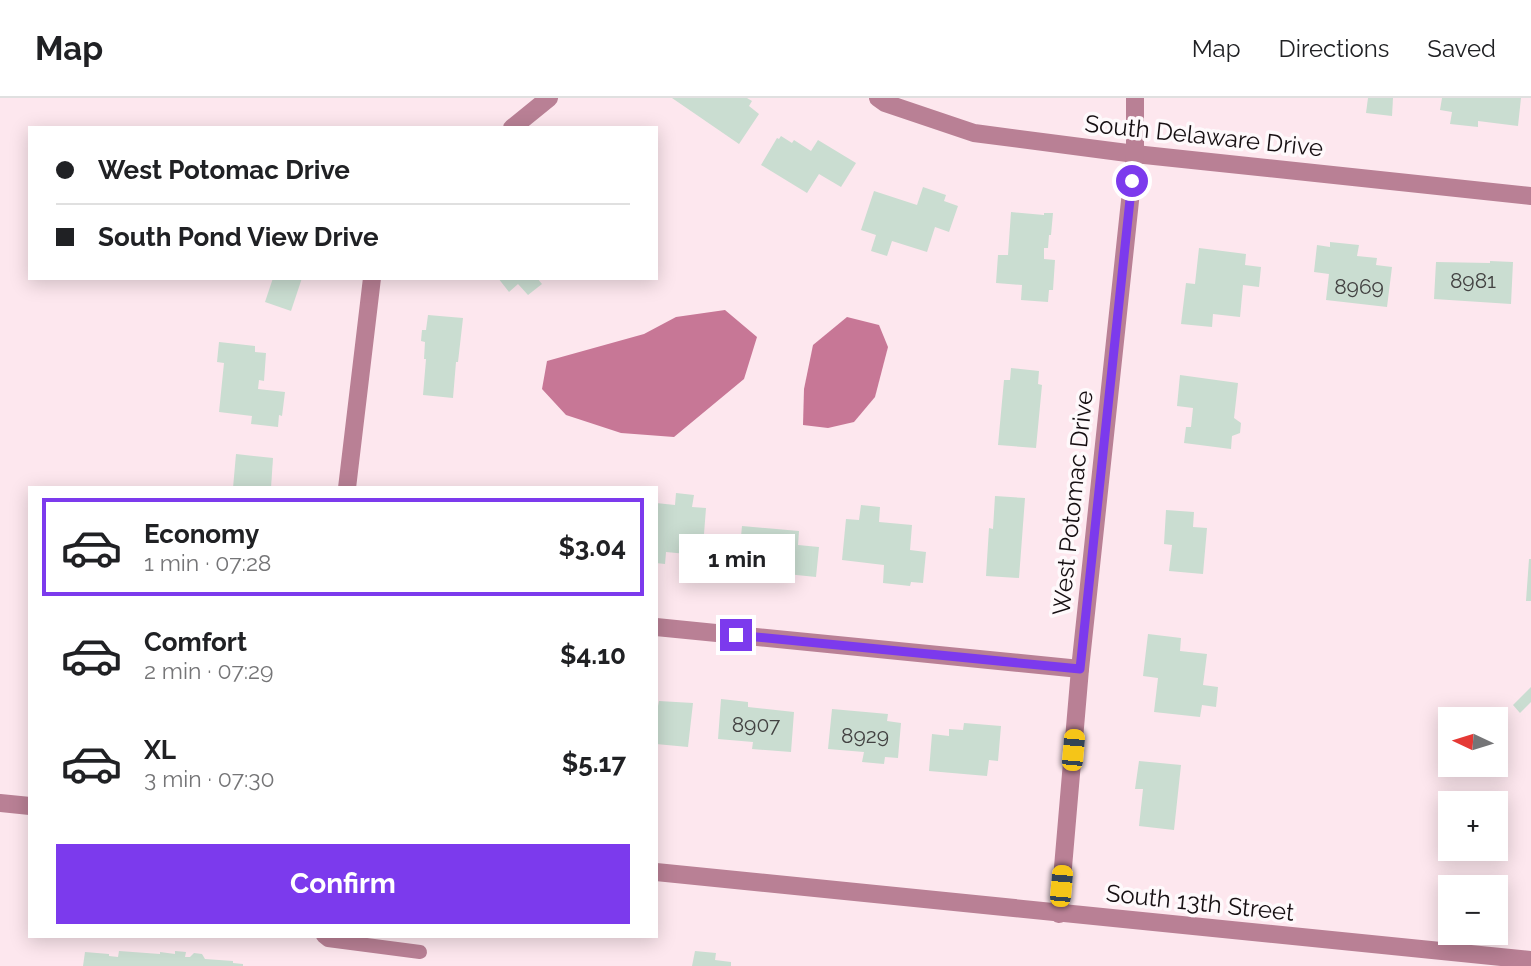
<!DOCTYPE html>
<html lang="en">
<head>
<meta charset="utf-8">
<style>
  body { margin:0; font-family:Raleway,sans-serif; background:#f6f6f6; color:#202124; height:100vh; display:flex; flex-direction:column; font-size:26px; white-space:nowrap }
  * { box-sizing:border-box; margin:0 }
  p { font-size:23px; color:#757577 }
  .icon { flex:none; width:38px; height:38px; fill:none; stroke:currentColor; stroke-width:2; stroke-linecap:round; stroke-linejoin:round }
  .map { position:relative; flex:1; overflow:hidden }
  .details { position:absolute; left:28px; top:388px; width:630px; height:452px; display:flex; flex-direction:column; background:#fff; border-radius:0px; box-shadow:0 4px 18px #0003 }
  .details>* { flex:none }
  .banner { position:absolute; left:28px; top:28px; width:630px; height:154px; border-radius:0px; box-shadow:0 4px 18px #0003; display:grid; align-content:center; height:154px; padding:0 28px; background:#fff }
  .needle { width:46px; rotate:274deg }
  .buttons { position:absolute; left:1438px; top:609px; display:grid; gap:14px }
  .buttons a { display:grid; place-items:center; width:70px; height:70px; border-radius:0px; background:#fff; box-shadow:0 4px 18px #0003; font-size:35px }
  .end { position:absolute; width:32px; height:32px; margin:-16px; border:9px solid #7c3aed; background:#fff; box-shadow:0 0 0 4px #fff }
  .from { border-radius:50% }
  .bubble { position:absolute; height:49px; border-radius:0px; background:#fff; box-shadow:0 4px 18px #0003; font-size:23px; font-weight:700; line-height:49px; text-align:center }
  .car { position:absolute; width:21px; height:42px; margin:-21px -10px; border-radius:9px; box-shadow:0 0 5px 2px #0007; background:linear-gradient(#f5c518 24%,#345 0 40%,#f5c518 0 76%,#345 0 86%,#f5c518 0) }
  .banner b { display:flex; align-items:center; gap:24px; height:66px; font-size:26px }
  .banner b+b { border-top:2px solid #e0e0e0 }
  .banner i { width:18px; height:18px; background:#202124 }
  ul { padding:12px 0 0; list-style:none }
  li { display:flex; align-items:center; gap:21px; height:98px; margin:0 14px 10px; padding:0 14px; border:4px solid transparent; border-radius:0px }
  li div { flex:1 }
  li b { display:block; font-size:26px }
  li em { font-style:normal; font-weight:700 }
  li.selected { border-color:#7c3aed }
  li>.icon { width:63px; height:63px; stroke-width:1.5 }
  .primary-button { display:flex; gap:14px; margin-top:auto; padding:14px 28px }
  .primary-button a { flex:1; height:80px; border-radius:0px; background:#7c3aed; color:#fff; font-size:28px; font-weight:700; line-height:80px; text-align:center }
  header { display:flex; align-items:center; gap:42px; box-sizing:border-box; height:98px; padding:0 35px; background:#fff; border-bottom:2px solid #e0e0e0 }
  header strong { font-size:33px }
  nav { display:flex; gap:38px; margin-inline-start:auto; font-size:24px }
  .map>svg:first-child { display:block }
  .water { fill:#c77796 }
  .building { fill:#caddd1 }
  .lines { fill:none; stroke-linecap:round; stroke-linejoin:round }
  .service { stroke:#b98095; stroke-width:14 }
  .minor { stroke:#b98095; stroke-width:18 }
  .tertiary { stroke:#b98095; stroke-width:18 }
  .route { stroke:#7c3aed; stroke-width:9 }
  .labels { text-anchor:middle; stroke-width:7; stroke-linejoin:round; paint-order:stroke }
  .number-label { font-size:21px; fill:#434242 }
  .street-label { font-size:24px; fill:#160f12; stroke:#fef9fb }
</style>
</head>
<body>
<header>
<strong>Map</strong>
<nav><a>Map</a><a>Directions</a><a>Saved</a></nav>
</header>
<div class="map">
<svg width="1531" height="868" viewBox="0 0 1531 868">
  <rect width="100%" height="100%" fill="#fde7ee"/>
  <!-- water -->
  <g class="water">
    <path d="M725,212L757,239L744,281L674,339L621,335L566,317L542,291L547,263L644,236L676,219Z"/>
    <path d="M847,219L879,227L888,249L875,299L854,324L828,330L803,327L804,291L813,247Z"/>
  </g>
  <!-- building -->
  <g class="building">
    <path d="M672,0H747L752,3L749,8L759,16L739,46Z"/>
    <path d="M1368,0H1393L1392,18L1366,15Z"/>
    <path d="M1442,0H1521L1518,28L1478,23V29L1450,26L1452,14L1440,12Z"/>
    <path d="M781,38L792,45L794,42L811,53L818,42L856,65L841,89L819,76L807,95L761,67L777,40L779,41Z"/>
    <path d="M923,89L946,97L944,103L958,108L949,134L935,129L927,154L892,143L887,158L871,153L876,137L861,132L874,93L917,107Z"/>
    <path d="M1011,114L1044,117V115H1053L1051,137H1049L1048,150H1044V161L1055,162L1053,192H1049L1048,204L1021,202L1022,187L996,185L998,157H1008Z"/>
    <path d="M1330,144L1359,147L1357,158L1377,160L1376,167L1392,169L1387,209L1326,202L1329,176L1314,174L1317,147L1330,149Z"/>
    <path d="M1199,150L1246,156L1245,167L1261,169L1259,189L1243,187L1240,219L1213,216L1212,229L1181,226L1186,185L1195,186Z"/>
    <path d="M1490,163L1513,164L1511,206L1434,201L1436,164L1490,165Z"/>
    <path d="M273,180H302L291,213L265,204Z"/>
    <path d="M498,180H537L542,186L528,197L518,186L509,194Z"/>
    <path d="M428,217L463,220L458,264H456L453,300L423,297L426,261H424L425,244L421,243L422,232H426Z"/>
    <path d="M219,244L255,248V254L266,255L264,283L259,282L258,291L285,294L282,318L279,317L278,329L251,326L252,318L219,314L224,265L217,264Z"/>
    <path d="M1011,270L1039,273L1038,286L1042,287L1036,350L998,347L1004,282H1010Z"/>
    <path d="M1180,277L1238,285L1234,320L1241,325L1240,335L1232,338L1231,351L1184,345L1186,329H1191L1193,310L1177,308Z"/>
    <path d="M236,356L273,360L271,390H233Z"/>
    <path d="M676,395L694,397L692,409L706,410L703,449L688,448L687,456L666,454L665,466L656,465V405L675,407Z"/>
    <path d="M995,398L1025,400L1019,480L986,478L989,430L993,431Z"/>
    <path d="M861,407L880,409L879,424L912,427L910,452L926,454L923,485L911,484L910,488L883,485L884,467L842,462L846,421L859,422Z"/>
    <path d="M1166,412L1194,414L1193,429L1207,430L1203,476L1169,473L1172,447L1164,446Z"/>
    <path d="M742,428L799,433L798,447L819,449L816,479L777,475H775L776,463L739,460Z"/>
    <path d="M1529,461H1531V503H1526Z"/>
    <path d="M1148,536L1181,540L1180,553L1207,556L1203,587L1218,589L1216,609L1202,607L1200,619L1154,614L1158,580L1143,578Z"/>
    <path d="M1531,589V604L1520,615L1513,607Z"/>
    <path d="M721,601L748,604V609L794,614L791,654L752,651L753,644L718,641Z"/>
    <path d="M659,603L693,605L688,649L656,646V608H658Z"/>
    <path d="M832,611L888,616L887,623L901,625L898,660L885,659L884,666L862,664L864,654L828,651Z"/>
    <path d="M964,625L1001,628L998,663L989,662L987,678L929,673L932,636L949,638V631L963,632Z"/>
    <path d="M1139,663L1181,667L1174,732L1139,728L1143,691H1135Z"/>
    <path d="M119,853L160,856V854L175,856V853L186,854L185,859H190L194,855L202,856L205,861L233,863V865L243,866V868H83L85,854L109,856V858L118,859Z"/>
    <path d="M695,853L716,855L715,862L731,864V868H692Z"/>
  </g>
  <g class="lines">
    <!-- service -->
    <path class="service" d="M323,838L328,842L420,854"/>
    <!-- minor -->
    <g class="minor">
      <path d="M878,0L885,5L974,35L1135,56L1531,98"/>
      <path d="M512,30L549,0"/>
      <path d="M347,390L372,180"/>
      <path d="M656,529L1080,571"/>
      <path d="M1059,816L1080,571L1135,56V0"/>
    </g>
    <!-- tertiary -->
    <g class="tertiary">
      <path d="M0,705L30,708"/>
      <path d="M656,774L1531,862"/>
    </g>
  </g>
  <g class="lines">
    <!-- route -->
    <path class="route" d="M736,537L1080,571L1132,83"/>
  </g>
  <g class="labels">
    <!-- number labels -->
    <g class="number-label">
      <text x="1473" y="190">8981</text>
      <text x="1359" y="196">8969</text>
      <text x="756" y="634">8907</text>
      <text x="865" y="645">8929</text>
    </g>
    <!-- street labels -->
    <g class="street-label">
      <text transform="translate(1204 38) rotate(6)" y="8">South Delaware Drive</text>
      <text transform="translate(1073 405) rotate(-84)" y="8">West Potomac Drive</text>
      <text transform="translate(1200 805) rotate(6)" y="8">South 13th Street</text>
    </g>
  </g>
</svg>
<div class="buttons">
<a><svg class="needle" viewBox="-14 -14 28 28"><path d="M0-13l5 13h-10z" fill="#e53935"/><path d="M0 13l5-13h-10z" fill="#757577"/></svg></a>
<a>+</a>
<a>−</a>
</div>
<i class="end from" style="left:1132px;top:83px"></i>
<i class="end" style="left:736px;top:537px"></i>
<div class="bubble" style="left:679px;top:436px;width:116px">1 min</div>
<i class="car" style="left:1073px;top:652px;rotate:5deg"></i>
<i class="car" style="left:1061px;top:788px;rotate:5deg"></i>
<div class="banner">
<b><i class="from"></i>West Potomac Drive</b>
<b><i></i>South Pond View Drive</b>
</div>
<section class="details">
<ul>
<li class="selected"><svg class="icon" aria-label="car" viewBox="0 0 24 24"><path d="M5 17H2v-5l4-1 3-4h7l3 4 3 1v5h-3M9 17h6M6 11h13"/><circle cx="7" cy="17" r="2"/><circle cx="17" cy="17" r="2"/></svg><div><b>Economy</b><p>1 min · 07:28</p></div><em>$3.04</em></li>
<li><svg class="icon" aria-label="car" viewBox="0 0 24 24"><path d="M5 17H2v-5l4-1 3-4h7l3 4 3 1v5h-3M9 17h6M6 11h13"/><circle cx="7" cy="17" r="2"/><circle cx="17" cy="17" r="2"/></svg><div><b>Comfort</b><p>2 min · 07:29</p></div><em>$4.10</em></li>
<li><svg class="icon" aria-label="car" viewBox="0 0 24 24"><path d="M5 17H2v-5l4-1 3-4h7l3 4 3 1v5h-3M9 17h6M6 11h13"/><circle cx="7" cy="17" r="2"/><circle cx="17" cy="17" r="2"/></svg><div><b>XL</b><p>3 min · 07:30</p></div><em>$5.17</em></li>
</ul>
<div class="primary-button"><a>Confirm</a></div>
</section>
</div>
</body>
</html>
